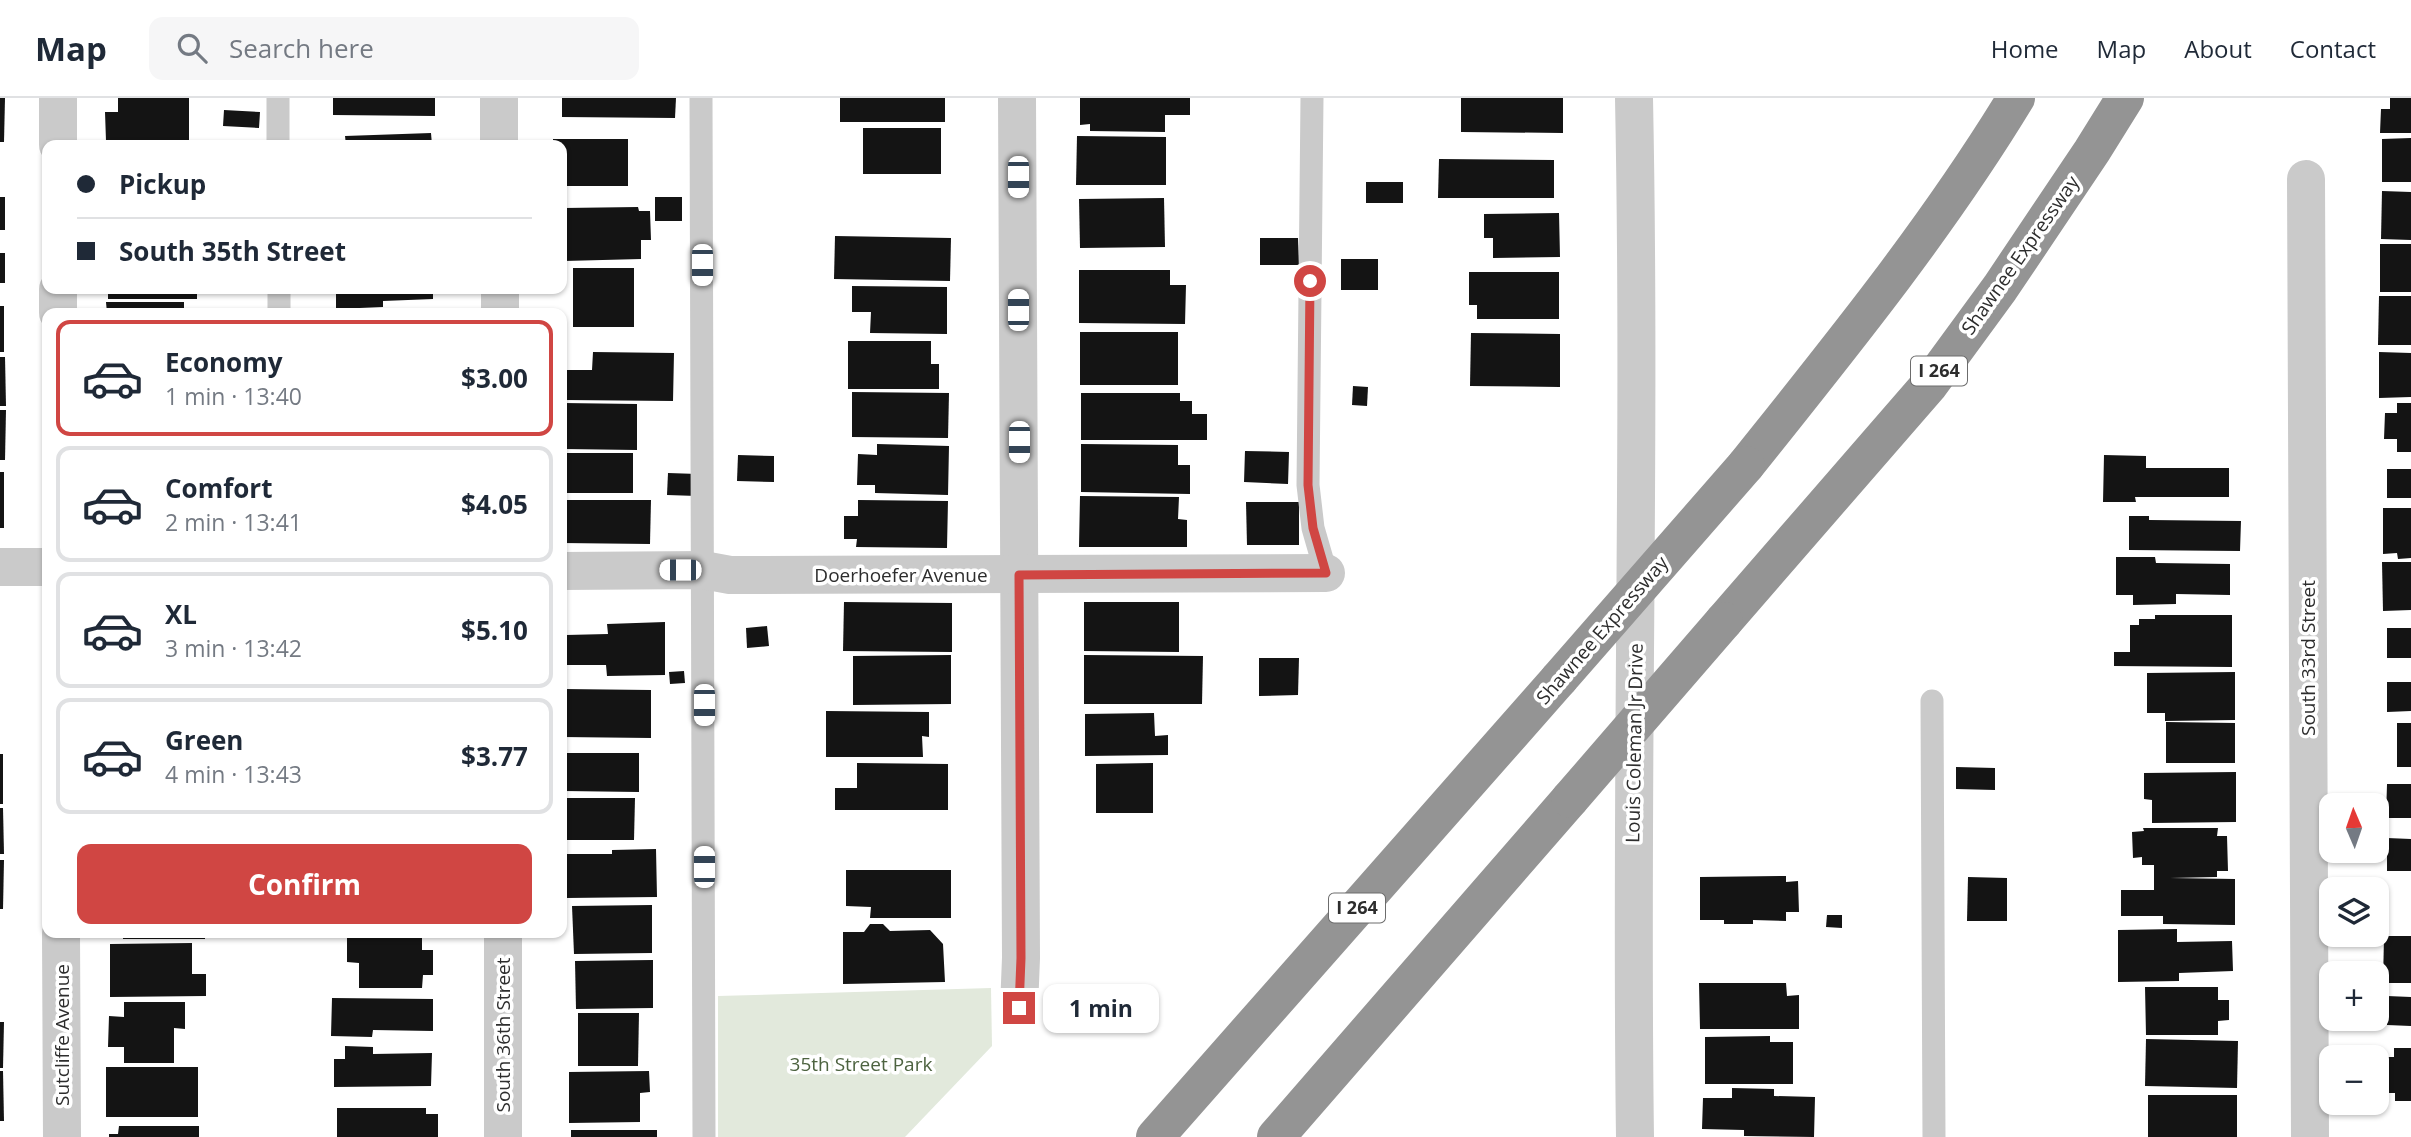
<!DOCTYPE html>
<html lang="en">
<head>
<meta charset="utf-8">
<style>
  body { margin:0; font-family:"Open Sans",sans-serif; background:#f6f6f7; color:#1f2937; height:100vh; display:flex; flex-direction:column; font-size:26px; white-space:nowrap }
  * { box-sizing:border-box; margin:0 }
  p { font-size:23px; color:#747a83 }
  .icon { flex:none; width:38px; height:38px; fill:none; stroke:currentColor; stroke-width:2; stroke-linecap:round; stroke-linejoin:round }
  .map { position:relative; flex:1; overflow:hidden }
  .drawer { position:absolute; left:42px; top:210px; width:525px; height:630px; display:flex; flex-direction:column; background:#fff; border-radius:14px; box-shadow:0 2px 5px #0004 }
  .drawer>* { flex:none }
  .hud { position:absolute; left:42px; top:42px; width:525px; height:154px; border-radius:14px; box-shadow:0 2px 5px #0004; display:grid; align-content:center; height:154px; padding:0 35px; background:#fff }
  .needle { width:46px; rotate:358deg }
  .fabs { position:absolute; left:2319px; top:695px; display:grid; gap:14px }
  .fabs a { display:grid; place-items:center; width:70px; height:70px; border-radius:14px; background:#fff; box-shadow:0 2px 5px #0004; font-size:35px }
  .end { position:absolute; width:32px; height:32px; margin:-16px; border:9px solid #d04643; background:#fff; box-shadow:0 0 0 4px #fff }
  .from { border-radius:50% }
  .bubble { position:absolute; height:49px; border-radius:14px; background:#fff; box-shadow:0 2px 5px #0004; font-size:23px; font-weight:700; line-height:49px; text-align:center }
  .car { position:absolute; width:21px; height:42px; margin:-21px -10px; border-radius:9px; box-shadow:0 0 5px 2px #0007; background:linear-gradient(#fff 24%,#345 0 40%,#fff 0 76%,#345 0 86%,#fff 0) }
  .hud b { display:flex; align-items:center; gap:24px; height:66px; font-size:26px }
  .hud b+b { border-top:2px solid #e0e1e3 }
  .hud i { width:18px; height:18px; background:#1f2937 }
  ul { padding:12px 0 0; list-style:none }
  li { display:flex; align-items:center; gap:21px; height:116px; margin:0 14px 10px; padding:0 21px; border:4px solid #e0e1e3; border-radius:14px }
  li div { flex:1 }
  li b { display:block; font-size:26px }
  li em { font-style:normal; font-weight:700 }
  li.on { border-color:#d04643 }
  li>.icon { width:63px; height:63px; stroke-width:1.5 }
  .primary-button { display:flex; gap:14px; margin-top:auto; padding:14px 35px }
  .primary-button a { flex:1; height:80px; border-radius:14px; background:#d04643; color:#fff; font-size:28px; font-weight:700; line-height:80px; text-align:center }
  header { display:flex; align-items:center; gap:42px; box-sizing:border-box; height:98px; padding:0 35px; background:#fff; border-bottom:2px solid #e0e1e3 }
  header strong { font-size:33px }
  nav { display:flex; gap:38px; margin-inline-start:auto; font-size:24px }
  .search { width:490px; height:63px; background:#f6f6f7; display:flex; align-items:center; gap:18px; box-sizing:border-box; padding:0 24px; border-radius:14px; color:#747a83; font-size:26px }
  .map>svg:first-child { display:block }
  .green { fill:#e2e9dc }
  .building { fill:#141414 }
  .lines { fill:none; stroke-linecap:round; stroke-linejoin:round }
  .service { stroke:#cacaca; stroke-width:23 }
  .minor { stroke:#cacaca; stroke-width:38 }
  .motorway { stroke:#949494; stroke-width:38 }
  .motorway-bridge { stroke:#949494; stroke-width:38 }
  .route { stroke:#d04643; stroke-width:9 }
  .labels { text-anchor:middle; stroke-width:7; stroke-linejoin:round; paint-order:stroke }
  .shield { fill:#fff; stroke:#6c6c6c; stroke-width:2 }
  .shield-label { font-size:18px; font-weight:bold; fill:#2d2d2d }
  .street-label { font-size:19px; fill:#2d2d2d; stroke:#fff }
  .park-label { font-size:19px; fill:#4d6340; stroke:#fff }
</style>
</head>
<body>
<header>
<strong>Map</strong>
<div class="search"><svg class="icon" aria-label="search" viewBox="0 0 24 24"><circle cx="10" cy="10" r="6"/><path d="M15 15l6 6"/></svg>Search here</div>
<nav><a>Home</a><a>Map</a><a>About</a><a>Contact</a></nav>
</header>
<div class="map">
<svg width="2411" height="1039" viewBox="0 0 2411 1039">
  <rect width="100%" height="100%" fill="#fff"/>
  <!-- green -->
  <path class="green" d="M991,890L992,948L905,1039H718V898Z"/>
  <!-- building -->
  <g class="building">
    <path d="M0,0H5L4,44H0Z"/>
    <path d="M118,0H189V42L106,43L105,14H118Z"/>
    <path d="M333,0H435V18L333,17Z"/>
    <path d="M562,0H676L675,20L562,19Z"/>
    <rect x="840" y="0" width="105" height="24"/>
    <path d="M1080,0H1190V17H1165V34L1090,33V26L1080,27Z"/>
    <path d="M1461,0H1563V35L1461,34Z"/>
    <path d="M2390,0H2411V35H2380L2381,11H2390Z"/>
    <path d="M224,12L260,14L259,30L223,28Z"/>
    <rect x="863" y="30" width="78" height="46"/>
    <path d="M431,35L432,47H346L345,38Z"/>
    <path d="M1077,38L1166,39V87H1076Z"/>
    <path d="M2411,40V84H2382V41Z"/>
    <path d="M553,41H628V88H562V47H553Z"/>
    <path d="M1439,61L1554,62V100H1438Z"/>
    <rect x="1366" y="84" width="37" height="21"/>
    <path d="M2382,93L2411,94V142L2381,141Z"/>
    <rect x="0" y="99" width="5" height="33"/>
    <rect x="655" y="99" width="27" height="24"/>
    <path d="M1164,100L1165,149L1080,150L1079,101Z"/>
    <path d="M638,109L639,113H650L651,142H641V161L564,163V158H562V114H564V110Z"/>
    <path d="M1559,115L1560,159L1493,160V140H1484V116Z"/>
    <path d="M835,138L951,140L950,183L834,181Z"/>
    <path d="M1260,140H1298L1299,167H1260Z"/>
    <rect x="2380" y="146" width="31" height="48"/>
    <rect x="0" y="155" width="5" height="30"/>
    <rect x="1341" y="161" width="37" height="31"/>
    <rect x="573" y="170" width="61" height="59"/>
    <path d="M1079,172H1170V187H1186L1185,226L1079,225Z"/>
    <path d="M1469,174H1559V221H1477V207H1469Z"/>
    <path d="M852,188L947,189V236L870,235L871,214H852Z"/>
    <rect x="108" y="191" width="89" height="10"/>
    <path d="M336,191H433V201L383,203V209L336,211Z"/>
    <path d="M2379,198H2411V247H2378Z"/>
    <path d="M106,204H184V215H107Z"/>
    <rect x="0" y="208" width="4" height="46"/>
    <rect x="1080" y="234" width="98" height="53"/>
    <path d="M1471,235L1560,236V289L1470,288Z"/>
    <path d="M848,243H931V266H939V291H848Z"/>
    <path d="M593,254L674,255L673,303L565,302V272H592Z"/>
    <path d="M2379,254L2411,255V299L2379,300Z"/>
    <path d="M0,259H5L6,308H0Z"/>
    <path d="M1353,288L1368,289L1367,308L1352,307Z"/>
    <path d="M852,294L949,295L948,340L852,339Z"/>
    <path d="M1081,295H1180V303H1192V316H1207V342H1081Z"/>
    <path d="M563,305L637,306V352L563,351Z"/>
    <path d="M2397,305H2411V354H2397V341H2384L2385,315H2397Z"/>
    <path d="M0,312H6L5,362H0Z"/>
    <path d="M877,346L949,348L948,397L875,395V387H857L858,356L877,357Z"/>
    <path d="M1081,346L1178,347V367H1190V396L1081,394Z"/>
    <path d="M1245,353L1289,354L1288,386L1244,384Z"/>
    <path d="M564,355H633V395H563Z"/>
    <path d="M738,357L774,358V384L737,383Z"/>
    <path d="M2104,357L2146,358V370H2229V399H2135L2136,404H2103Z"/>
    <rect x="2387" y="371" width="24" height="29"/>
    <rect x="0" y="374" width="4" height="56"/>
    <path d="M668,375L698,376L697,398L667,397Z"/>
    <path d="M1080,398L1179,399L1178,421L1187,422V449H1079Z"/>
    <path d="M562,402H651L650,446L562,445Z"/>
    <path d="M858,402L948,403L947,450L856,449L857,441H844V418H858Z"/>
    <path d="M1246,404H1299V447H1247Z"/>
    <path d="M2383,410H2411V460L2398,461L2397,455L2383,456Z"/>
    <path d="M2129,418H2149V422L2241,423L2240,453L2129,452Z"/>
    <path d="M2116,459H2155L2156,465L2230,466V497L2176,496V506L2133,507V497H2116Z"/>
    <path d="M2382,464H2411V512L2383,513Z"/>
    <path d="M844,504L952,505V554L843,553Z"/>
    <path d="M1084,504H1179V554L1084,553Z"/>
    <path d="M2155,517H2232V569L2114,568V554H2130V527H2139V521H2155Z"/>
    <path d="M665,524V577L607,578L606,567H566V537L608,536L607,526Z"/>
    <path d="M767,528L769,548L747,550L746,530Z"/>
    <rect x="2387" y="530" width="24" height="30"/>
    <path d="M951,557V606L853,607V558Z"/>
    <path d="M1084,557L1203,558L1202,606H1084Z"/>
    <path d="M1259,560H1299L1298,597L1259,598Z"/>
    <path d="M684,573L685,585L670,586L669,574Z"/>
    <path d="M2235,574V622L2165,623V615H2147V575Z"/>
    <path d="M2387,584H2411V613L2387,614Z"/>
    <path d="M563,591L651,592V640L562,639Z"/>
    <path d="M826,613L929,614V639L922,638L923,659H826Z"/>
    <path d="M1154,615L1155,638L1168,637V657L1085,658V616Z"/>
    <path d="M2166,624L2235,625V665H2166Z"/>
    <rect x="2397" y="625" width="14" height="44"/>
    <path d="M564,655H639V694L564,693Z"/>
    <rect x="0" y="656" width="3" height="50"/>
    <path d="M857,665L948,666V712H835V690H857Z"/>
    <path d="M1153,665V715H1096V666Z"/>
    <path d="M1956,669L1995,670V692L1956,691Z"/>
    <path d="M2236,674V724L2152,725V702L2144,701V675Z"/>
    <path d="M2387,686H2411V720H2386Z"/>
    <path d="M565,700H635L634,742H565Z"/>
    <path d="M0,710H3L4,756H0Z"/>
    <path d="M2143,730H2218L2217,738H2227L2228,773H2217V779L2170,780L2235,781V827L2163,826V818H2121V792H2154V767H2142V759L2133,760L2132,734L2144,733Z"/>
    <path d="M2387,740L2411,741V773H2387Z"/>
    <path d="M656,751L657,799L566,800L565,756H612V752Z"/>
    <path d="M0,762H4L3,811H0Z"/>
    <path d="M846,772H951V820H870L871,809L846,808Z"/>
    <path d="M1786,778V784L1798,783L1799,814H1786V823L1753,822V826H1724V822H1700V779Z"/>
    <path d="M1968,779L2007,780V823H1967Z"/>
    <path d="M652,807V855L574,856L572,808Z"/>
    <path d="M1827,817H1842V830L1826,829Z"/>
    <path d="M870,826H883L890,833L930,832L943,846L945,884L843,886V834H864Z"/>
    <path d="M2177,831V844L2232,843L2233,873L2179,875V883L2118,884V832Z"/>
    <path d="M109,835H205V841H123V838L107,837Z"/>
    <path d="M347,837H422V852H433V877H423L422,890H359V865L347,864Z"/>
    <path d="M2384,838H2411V885H2383Z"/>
    <path d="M192,845V876H206V898L110,899V846Z"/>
    <path d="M653,862V910L576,911L575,863Z"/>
    <path d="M1699,885H1786L1787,898L1799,897V931H1700Z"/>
    <path d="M2145,889H2218V902H2229V922L2218,923V937H2146Z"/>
    <path d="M2387,898L2411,899V928L2387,927Z"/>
    <path d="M332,900L433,901V933L373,932L372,939L331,938Z"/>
    <path d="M124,904H185V931L174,930V965H124V949H108L109,918L124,919Z"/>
    <path d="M578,915H639L638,968H578Z"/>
    <path d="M0,924H4L3,970H0Z"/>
    <path d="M1770,938V944H1793V986H1705V939Z"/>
    <path d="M2146,941L2238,943L2237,990L2145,988Z"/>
    <path d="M345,948L373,949V956L432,955L431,988L334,989V961H345Z"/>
    <path d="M2394,950H2411V1003H2395V995H2385V959H2394Z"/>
    <rect x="106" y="969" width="92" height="50"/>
    <path d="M0,973H3L4,1023H0Z"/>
    <path d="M649,973L650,994L640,995V1024L569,1025V974Z"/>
    <path d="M1732,990L1774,991V998L1815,999L1814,1039L1744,1038V1032L1702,1031L1703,1000H1732Z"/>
    <rect x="2148" y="997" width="89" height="42"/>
    <path d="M337,1010H426V1016H438V1039H337Z"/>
    <path d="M119,1028H199V1039H109V1036H118Z"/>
    <rect x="571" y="1032" width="86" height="7"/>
  </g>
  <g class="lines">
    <!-- service -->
    <g class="service">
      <path d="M278,0V47"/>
      <path d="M701,0L704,1039"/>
      <path d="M1312,0L1308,387L1313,430L1326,475"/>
      <path d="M279,191V215"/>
      <path d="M1932,603L1934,1039"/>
    </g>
    <!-- minor -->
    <g class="minor">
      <path d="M58,0V47"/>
      <path d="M499,0V47"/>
      <path d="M1017,0L1021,860L1019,910"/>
      <path d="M1634,0C1641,346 1630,693 1635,1039"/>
      <path d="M2306,81L2310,1039"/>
      <path d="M58,191V215"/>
      <path d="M500,191V215"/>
      <path d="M0,469H47"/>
      <path d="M562,473L703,472L730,477L1326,475"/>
      <path d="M61,835L62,1039"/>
      <path d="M503,835V1039"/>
    </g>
    <!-- motorway -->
    <g class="motorway">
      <path d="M1746,367C1841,248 1937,130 2016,0"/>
      <path d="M1724,523L1929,287L2000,190L2092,53L2125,0"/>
      <path d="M1155,1039L1559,581"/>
      <path d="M1276,1039L1570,701"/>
    </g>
    <!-- motorway-bridge -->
    <g class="motorway-bridge">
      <path d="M1559,581L1746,367"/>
      <path d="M1570,701L1724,523"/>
    </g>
  </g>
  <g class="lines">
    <!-- route -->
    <path class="route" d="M1019,910L1021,860L1019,477L1326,475L1313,430L1308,387L1310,183"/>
  </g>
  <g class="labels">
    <!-- shield labels -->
    <g class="shield">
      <rect x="1911" y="258.5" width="56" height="29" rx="5"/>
      <rect x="1329" y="795.5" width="56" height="29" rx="5"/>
    </g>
    <g class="shield-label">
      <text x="1939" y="279">I 264</text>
      <text x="1357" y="816">I 264</text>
    </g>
    <!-- street labels -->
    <g class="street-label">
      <text transform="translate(2020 157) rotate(-55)" y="7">Shawnee Expressway</text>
      <text x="901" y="484">Doerhoefer Avenue</text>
      <text transform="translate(1602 532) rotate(-49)" y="7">Shawnee Expressway</text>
      <text transform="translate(2308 560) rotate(-90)" y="7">South 33rd Street</text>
      <text transform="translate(1634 645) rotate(-89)" y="7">Louis Coleman Jr Drive</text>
      <text transform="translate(62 937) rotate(-90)" y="7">Sutcliffe Avenue</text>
      <text transform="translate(503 937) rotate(-90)" y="7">South 36th Street</text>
    </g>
    <!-- park labels -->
    <g class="park-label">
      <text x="861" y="973">35th Street Park</text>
    </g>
  </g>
</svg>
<div class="fabs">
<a><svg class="needle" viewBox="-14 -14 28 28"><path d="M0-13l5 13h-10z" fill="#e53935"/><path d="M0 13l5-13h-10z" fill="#747a83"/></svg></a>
<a><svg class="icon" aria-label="layers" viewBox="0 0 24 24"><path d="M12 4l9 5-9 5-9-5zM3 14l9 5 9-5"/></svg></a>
<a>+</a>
<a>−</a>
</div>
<i class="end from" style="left:1310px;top:183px"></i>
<i class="end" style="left:1019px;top:910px"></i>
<div class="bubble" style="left:1043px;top:886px;width:116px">1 min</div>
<i class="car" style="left:1018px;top:79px;rotate:180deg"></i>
<i class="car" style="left:702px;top:167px;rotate:180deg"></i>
<i class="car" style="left:1018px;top:212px;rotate:0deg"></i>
<i class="car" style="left:1019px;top:344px;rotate:180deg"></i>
<i class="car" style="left:680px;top:472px;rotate:270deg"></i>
<i class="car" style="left:704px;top:607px;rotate:180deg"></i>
<i class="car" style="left:704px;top:769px;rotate:0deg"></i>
<div class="hud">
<b><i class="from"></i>Pickup</b>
<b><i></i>South 35th Street</b>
</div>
<section class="drawer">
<ul>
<li class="on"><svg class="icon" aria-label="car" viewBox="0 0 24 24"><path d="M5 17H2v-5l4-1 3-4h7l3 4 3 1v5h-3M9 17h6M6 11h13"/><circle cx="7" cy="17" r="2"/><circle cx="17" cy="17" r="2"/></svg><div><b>Economy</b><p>1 min · 13:40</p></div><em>$3.00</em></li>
<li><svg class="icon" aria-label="car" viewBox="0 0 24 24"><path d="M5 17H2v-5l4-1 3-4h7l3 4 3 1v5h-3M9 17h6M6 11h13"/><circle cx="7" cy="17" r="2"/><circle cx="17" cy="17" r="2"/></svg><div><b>Comfort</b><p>2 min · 13:41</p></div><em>$4.05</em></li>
<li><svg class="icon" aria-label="car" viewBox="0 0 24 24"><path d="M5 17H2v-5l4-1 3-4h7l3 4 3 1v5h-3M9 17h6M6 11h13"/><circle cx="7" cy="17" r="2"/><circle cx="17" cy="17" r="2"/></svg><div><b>XL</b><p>3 min · 13:42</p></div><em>$5.10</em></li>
<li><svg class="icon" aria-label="car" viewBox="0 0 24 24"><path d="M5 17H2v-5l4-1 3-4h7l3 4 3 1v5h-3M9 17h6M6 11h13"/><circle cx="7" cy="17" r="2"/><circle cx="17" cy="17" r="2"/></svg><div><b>Green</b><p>4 min · 13:43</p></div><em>$3.77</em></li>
</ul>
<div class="primary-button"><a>Confirm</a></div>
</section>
</div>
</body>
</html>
